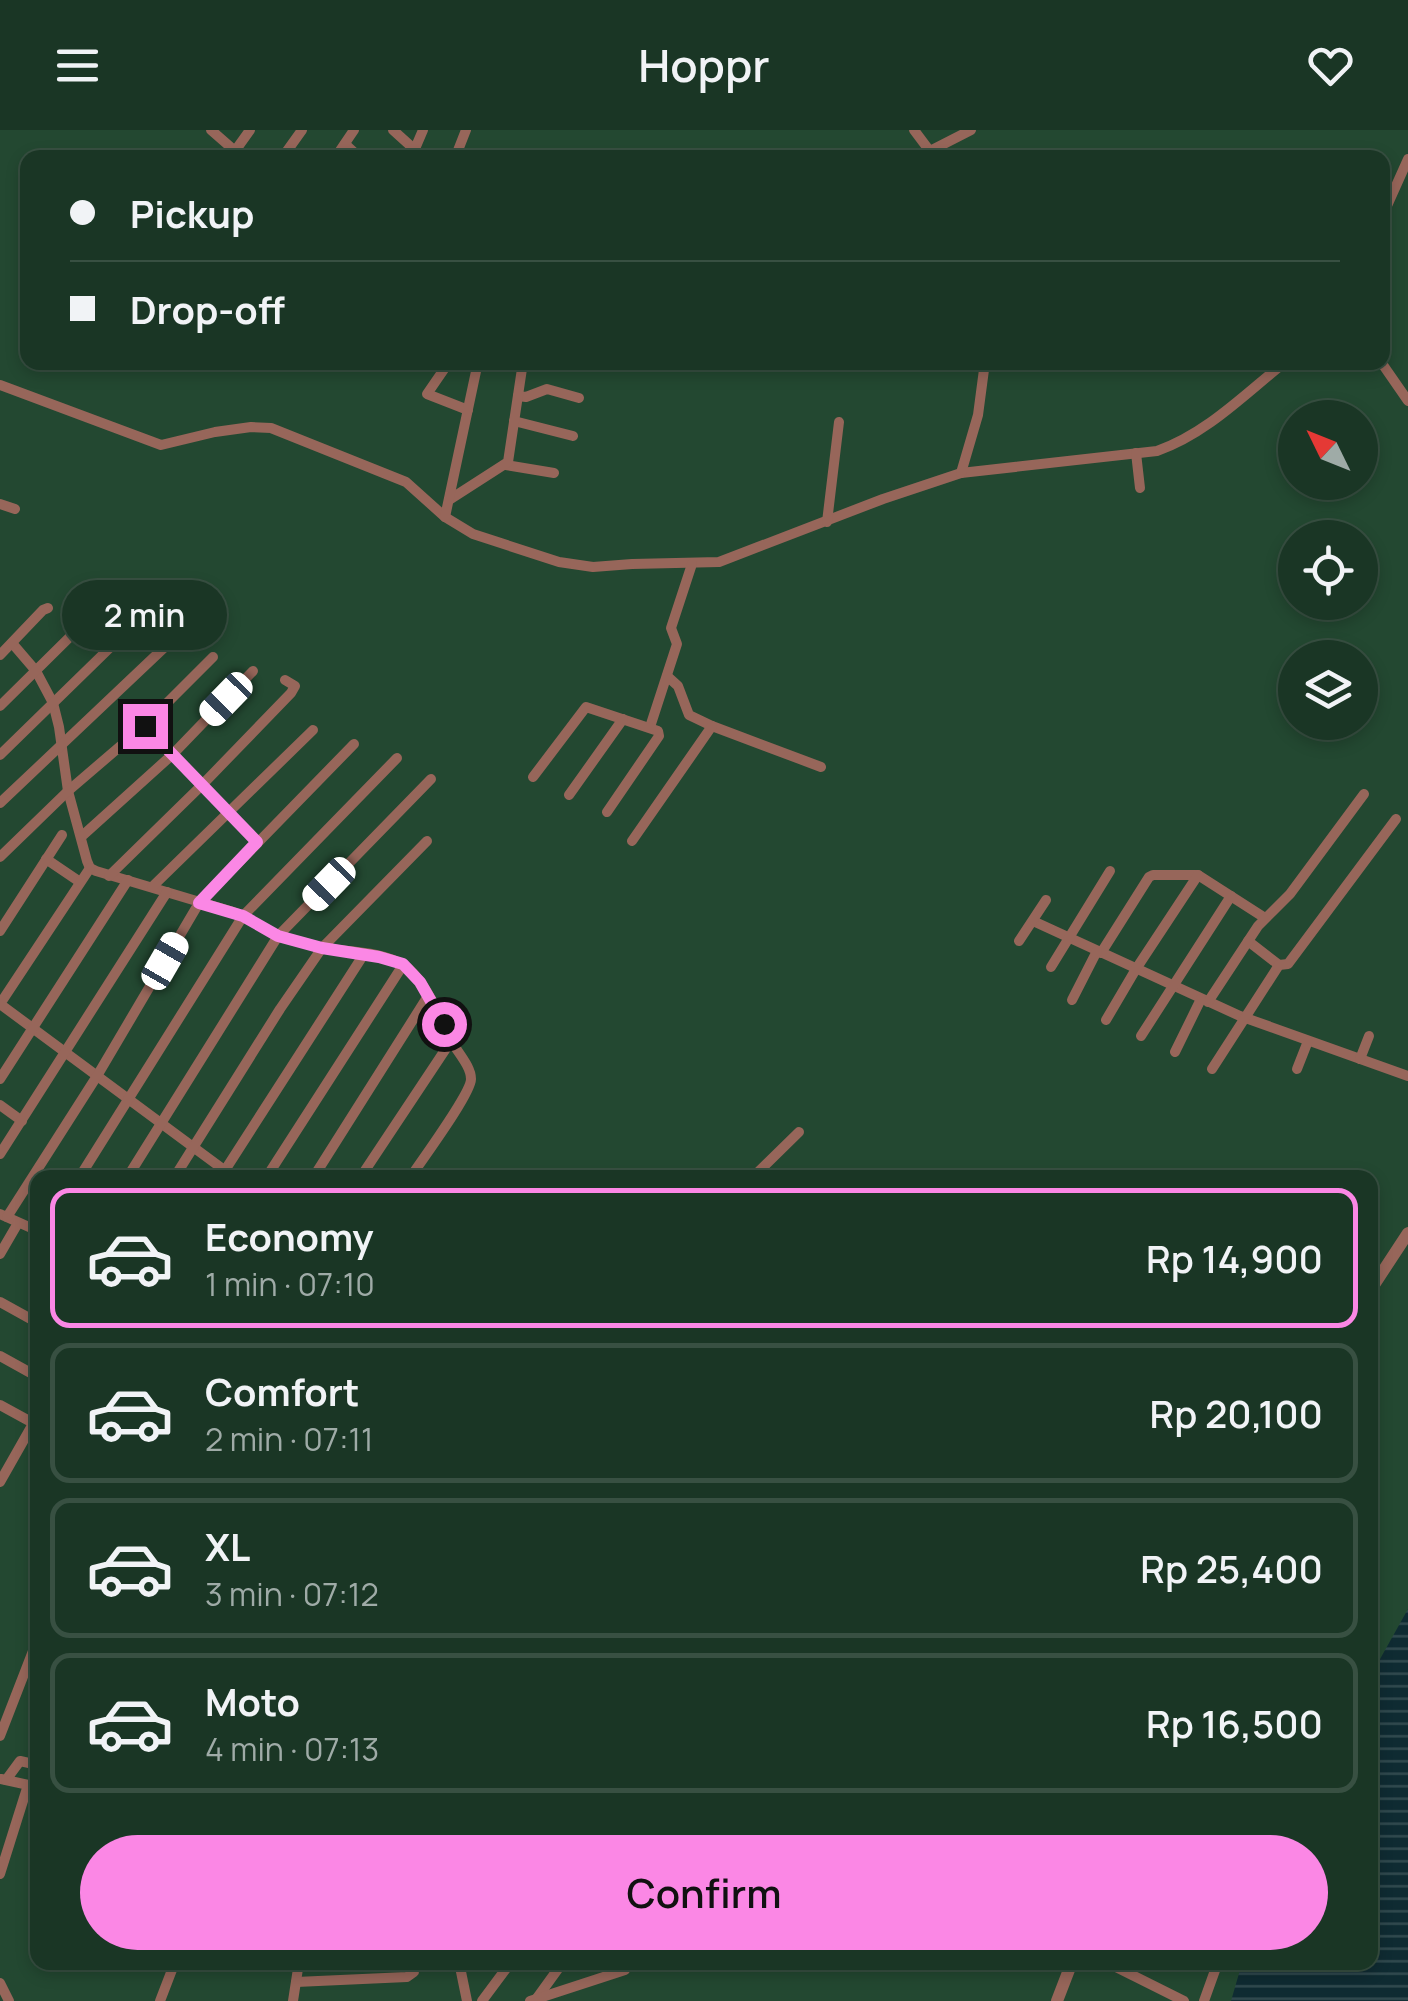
<!DOCTYPE html>
<html lang="en">
<head>
<meta charset="utf-8">
<style>
  body { margin:0; font-family:Manrope,sans-serif; background:#233e2d; color:#f1f3f6; height:100vh; display:flex; flex-direction:column; font-size:38px; white-space:nowrap }
  * { box-sizing:border-box; margin:0 }
  p { font-size:32px; color:#9faba7 }
  .icon { flex:none; width:55px; height:55px; fill:none; stroke:currentColor; stroke-width:2; stroke-linecap:round; stroke-linejoin:round }
  .map { position:relative; flex:1; overflow:hidden }
  .details { position:absolute; left:30px; top:1040px; width:1348px; height:800px; display:flex; flex-direction:column; background:#1a3625; border-radius:20px; box-shadow:0 5px 15px #0003,0 0 0 2px #385042 }
  .details>* { flex:none }
  .top-card { position:absolute; left:20px; top:20px; width:1370px; height:220px; border-radius:20px; box-shadow:0 5px 15px #0003,0 0 0 2px #385042; display:grid; align-content:center; height:220px; padding:0 50px; background:#1a3625 }
  .needle { width:65px; rotate:313deg }
  .buttons { position:absolute; left:1278px; top:270px; display:grid; gap:20px }
  .buttons a { display:grid; place-items:center; width:100px; height:100px; border-radius:50%; background:#1a3625; box-shadow:0 5px 15px #0003,0 0 0 2px #385042; font-size:50px }
  .end { position:absolute; width:45px; height:45px; margin:-22px; border:12px solid #fb87e5; background:#111; box-shadow:0 0 0 5px #111 }
  .from { border-radius:50% }
  .bubble { position:absolute; height:70px; border-radius:35px; background:#1a3625; box-shadow:0 5px 15px #0003,0 0 0 2px #385042; font-size:32px; font-weight:600; line-height:70px; text-align:center }
  .car { position:absolute; width:30px; height:60px; margin:-30px -15px; border-radius:12px; box-shadow:0 0 8px 2px #0007; background:linear-gradient(#fff 24%,#345 0 40%,#fff 0 76%,#345 0 86%,#fff 0) }
  .top-card b { display:flex; align-items:center; gap:35px; height:95px; font-size:38px }
  .top-card b+b { border-top:2px solid #385042 }
  .top-card i { width:25px; height:25px; background:#f1f3f6 }
  ul { padding:18px 0 0; list-style:none }
  li { display:flex; align-items:center; gap:30px; height:140px; margin:0 20px 15px; padding:0 30px; border:5px solid #385042; border-radius:20px }
  li div { flex:1 }
  li b { display:block; font-size:38px }
  li em { font-style:normal; font-weight:600 }
  li.active { border-color:#fb87e5 }
  li>.icon { width:90px; height:90px; stroke-width:1.5 }
  .button { display:flex; gap:20px; margin-top:auto; padding:20px 50px }
  .button a { flex:1; height:115px; border-radius:60px; background:#fb87e5; color:#111; font-size:40px; font-weight:600; line-height:115px; text-align:center }
  header { display:flex; justify-content:space-between; align-items:center; height:130px; padding:0 50px; background:#1a3625; font-size:45px; font-weight:600 }
  .map>svg:first-child { display:block }
  .water { fill:url(#water-rules) }
  .lines { fill:none; stroke-linecap:round; stroke-linejoin:round }
  .minor { stroke:#97665a; stroke-width:10 }
  .tertiary { stroke:#97665a; stroke-width:12 }
  .route { stroke:#fb87e5; stroke-width:12 }
</style>
</head>
<body>
<header><svg class="icon" aria-label="menu" viewBox="0 0 24 24"><path d="M4 6h16M4 12h16M4 18h16"/></svg>Hoppr<svg class="icon" aria-label="heart" viewBox="0 0 24 24"><path d="M12 20l-8-8c-3-5 5-10 8-4 3-6 11-1 8 4z"/></svg></header>
<div class="map">
<svg width="1408" height="1871" viewBox="0 0 1408 1871">
  <defs>
    <pattern id="water-rules" width="6" height="5" patternUnits="userSpaceOnUse" patternTransform="scale(2.5)"><rect width="6" height="5" fill="#0f2b32"/><path d="M0 2.5h6" fill="none" stroke="#314a4f"/></pattern>
  </defs>
  <rect width="100%" height="100%" fill="#234831"/>
  <!-- water -->
  <path class="water" d="M1408,1479V1871H1231L1242,1833L1370,1832V1547Z"/>
  <g class="lines">
    <!-- minor -->
    <g class="minor">
      <path d="M211,0L243,28"/>
      <path d="M393,0L414,19"/>
      <path d="M914,0L935,28"/>
      <path d="M345,14L360,28"/>
      <path d="M235,21L250,0"/>
      <path d="M930,21L971,0"/>
      <path d="M282,28L302,0"/>
      <path d="M335,28L354,0"/>
      <path d="M411,28L423,0"/>
      <path d="M455,28L466,0"/>
      <path d="M1382,87L1408,29"/>
      <path d="M449,232L427,264L468,280"/>
      <path d="M1381,232L1408,271"/>
      <path d="M0,255L161,315L215,302L251,297L271,298L406,352L445,387L473,404L559,432L593,437L632,434L719,432L883,369L961,343L1157,321C1206,304 1245,264 1285,232"/>
      <path d="M518,266L526,267L547,259L579,268"/>
      <path d="M514,291L573,306"/>
      <path d="M1136,323L1140,358"/>
      <path d="M506,335L554,343"/>
      <path d="M961,343L978,285L985,232"/>
      <path d="M449,370L508,332L523,232"/>
      <path d="M0,374L15,379"/>
      <path d="M445,387L478,232"/>
      <path d="M827,392L839,292"/>
      <path d="M12,513L36,541L53,573L59,597L68,661L87,731L90,738L96,741L230,781L243,786L278,806L322,818L427,711"/>
      <path d="M0,525L43,480L48,478"/>
      <path d="M667,546L678,556L689,585L712,596L821,637"/>
      <path d="M0,576L88,489"/>
      <path d="M145,595L257,712"/>
      <path d="M650,597L677,514L671,498L692,434"/>
      <path d="M0,625L127,501"/>
      <path d="M533,647L586,577L658,601L659,606L607,682"/>
      <path d="M569,665L623,589"/>
      <path d="M0,673L169,513"/>
      <path d="M81,707L173,624L253,541"/>
      <path d="M632,711L712,596"/>
      <path d="M0,727L68,661L145,595L213,527"/>
      <path d="M46,729L80,752"/>
      <path d="M90,738L0,874L235,1048"/>
      <path d="M109,746L203,654L291,563L295,556L285,550"/>
      <path d="M152,757L313,600"/>
      <path d="M1033,791L1240,886L1408,946"/>
      <path d="M0,801L62,705"/>
      <path d="M1019,811L1046,770"/>
      <path d="M1248,811L1279,835"/>
      <path d="M1101,823L1149,747L1153,745H1198L1265,788"/>
      <path d="M1051,837L1110,741"/>
      <path d="M1072,870L1097,821"/>
      <path d="M1208,872L1258,796L1290,764L1364,664"/>
      <path d="M1106,890L1136,839L1198,745"/>
      <path d="M1141,906L1231,766"/>
      <path d="M1175,922L1201,869"/>
      <path d="M1360,929L1369,906"/>
      <path d="M1212,939L1279,835L1288,834L1396,689"/>
      <path d="M1297,939L1308,911"/>
      <path d="M0,949L128,750"/>
      <path d="M0,975L22,991"/>
      <path d="M0,1024L167,762"/>
      <path d="M79,1048L243,786L397,628"/>
      <path d="M127,1048L278,806L431,649"/>
      <path d="M174,1048L280,879L322,818C348,822 383,821 405,836C424,849 441,887 450,908C455,920 471,935 471,949C471,964 421,1031 410,1048"/>
      <path d="M220,1048L364,824"/>
      <path d="M266,1048L403,835"/>
      <path d="M313,1048L428,866"/>
      <path d="M360,1048L451,911"/>
      <path d="M752,1048L799,1002"/>
      <path d="M1047,1048H1055"/>
      <path d="M0,1084L38,1101"/>
      <path d="M7,1087L97,946L199,773L354,614"/>
      <path d="M0,1124L18,1093"/>
      <path d="M0,1172L38,1193"/>
      <path d="M0,1226L38,1247"/>
      <path d="M0,1275L33,1293"/>
      <path d="M0,1352L38,1285"/>
      <path d="M0,1606L38,1508"/>
      <path d="M1,1649L38,1657"/>
      <path d="M6,1650L20,1631L38,1635"/>
      <path d="M0,1744L28,1655"/>
      <path d="M459,1832L467,1871"/>
      <path d="M1106,1832L1184,1871"/>
      <path d="M296,1852L407,1847L414,1842L413,1832"/>
      <path d="M0,1853L9,1871"/>
      <path d="M537,1868L563,1832"/>
      <path d="M160,1871L175,1832"/>
      <path d="M293,1871L299,1832"/>
      <path d="M482,1871L511,1832"/>
      <path d="M530,1871L625,1840"/>
      <path d="M1204,1871L1218,1832"/>
    </g>
    <!-- tertiary -->
    <g class="tertiary">
      <path d="M1370,1161L1408,1103"/>
      <path d="M1057,1871L1072,1832"/>
    </g>
  </g>
  <g class="lines">
    <!-- route -->
    <path class="route" d="M145,596L257,712L199,773L243,786L278,806L322,818L379,827L403,834L420,852L444,894"/>
  </g>
</svg>
<div class="buttons">
<a><svg class="needle" viewBox="-14 -14 28 28"><path d="M0-13l5 13h-10z" fill="#e53935"/><path d="M0 13l5-13h-10z" fill="#9faba7"/></svg></a>
<a><svg class="icon" aria-label="locate" viewBox="0 0 24 24"><circle cx="12" cy="12" r="6"/><path d="M12 2v4M12 18v4M2 12h4M18 12h4"/></svg></a>
<a><svg class="icon" aria-label="layers" viewBox="0 0 24 24"><path d="M12 4l9 5-9 5-9-5zM3 14l9 5 9-5"/></svg></a>
</div>
<i class="end from" style="left:444px;top:894px"></i>
<i class="end" style="left:145px;top:596px"></i>
<div class="bubble" style="left:62px;top:450px;width:165px">2 min</div>
<i class="car" style="left:226px;top:569px;rotate:224deg"></i>
<i class="car" style="left:329px;top:754px;rotate:224deg"></i>
<i class="car" style="left:165px;top:831px;rotate:30deg"></i>
<div class="top-card">
<b><i class="from"></i>Pickup</b>
<b><i></i>Drop-off</b>
</div>
<section class="details">
<ul>
<li class="active"><svg class="icon" aria-label="car" viewBox="0 0 24 24"><path d="M5 17H2v-5l4-1 3-4h7l3 4 3 1v5h-3M9 17h6M6 11h13"/><circle cx="7" cy="17" r="2"/><circle cx="17" cy="17" r="2"/></svg><div><b>Economy</b><p>1 min · 07:10</p></div><em>Rp 14,900</em></li>
<li><svg class="icon" aria-label="car" viewBox="0 0 24 24"><path d="M5 17H2v-5l4-1 3-4h7l3 4 3 1v5h-3M9 17h6M6 11h13"/><circle cx="7" cy="17" r="2"/><circle cx="17" cy="17" r="2"/></svg><div><b>Comfort</b><p>2 min · 07:11</p></div><em>Rp 20,100</em></li>
<li><svg class="icon" aria-label="car" viewBox="0 0 24 24"><path d="M5 17H2v-5l4-1 3-4h7l3 4 3 1v5h-3M9 17h6M6 11h13"/><circle cx="7" cy="17" r="2"/><circle cx="17" cy="17" r="2"/></svg><div><b>XL</b><p>3 min · 07:12</p></div><em>Rp 25,400</em></li>
<li><svg class="icon" aria-label="car" viewBox="0 0 24 24"><path d="M5 17H2v-5l4-1 3-4h7l3 4 3 1v5h-3M9 17h6M6 11h13"/><circle cx="7" cy="17" r="2"/><circle cx="17" cy="17" r="2"/></svg><div><b>Moto</b><p>4 min · 07:13</p></div><em>Rp 16,500</em></li>
</ul>
<div class="button"><a>Confirm</a></div>
</section>
</div>
</body>
</html>
